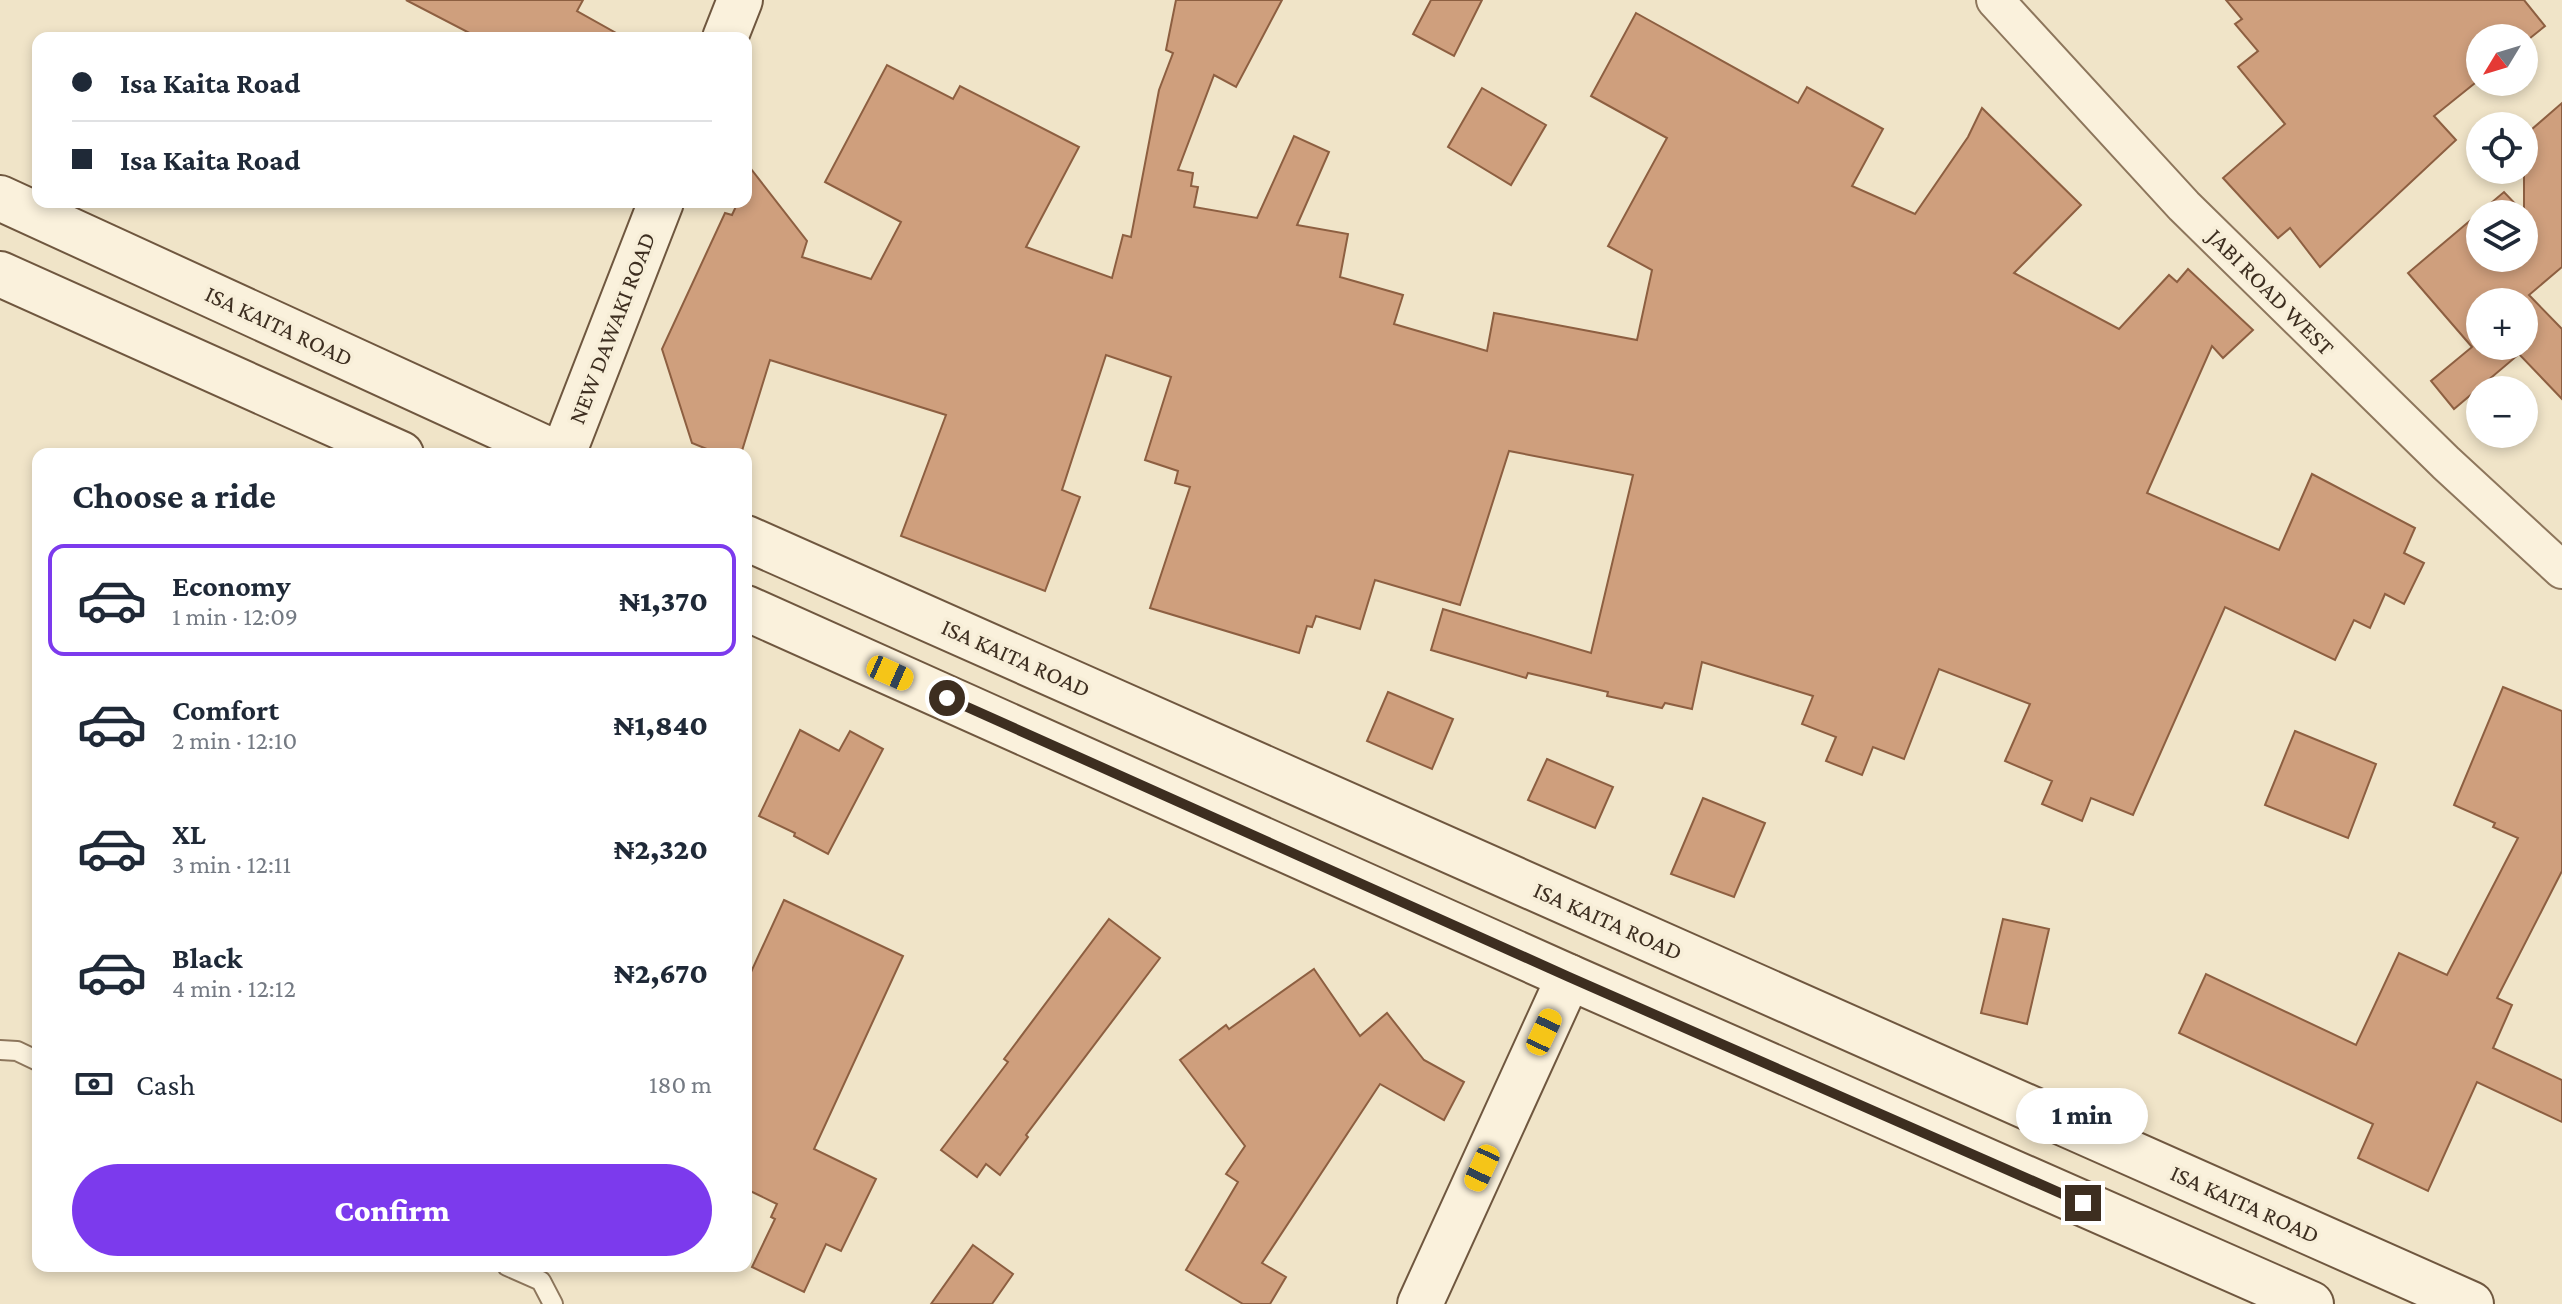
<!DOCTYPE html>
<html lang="en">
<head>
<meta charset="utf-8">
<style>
  body { margin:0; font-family:"Crimson Pro",serif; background:#f6f6f7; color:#1f2937; height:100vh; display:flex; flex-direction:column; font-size:30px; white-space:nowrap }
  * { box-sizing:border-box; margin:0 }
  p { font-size:26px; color:#747a83 }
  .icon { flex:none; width:44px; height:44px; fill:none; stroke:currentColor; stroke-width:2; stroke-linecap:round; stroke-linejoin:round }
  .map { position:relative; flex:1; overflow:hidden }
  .side { position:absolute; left:32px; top:448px; width:720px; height:824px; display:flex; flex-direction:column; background:#fff; border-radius:16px; box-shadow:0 4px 12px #0003 }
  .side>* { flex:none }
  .guide { position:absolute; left:32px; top:32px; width:720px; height:176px; border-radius:16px; box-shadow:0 4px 12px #0003; display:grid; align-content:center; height:176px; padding:0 40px; background:#fff }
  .needle { width:52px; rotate:232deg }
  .controls { position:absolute; left:2466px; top:24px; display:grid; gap:16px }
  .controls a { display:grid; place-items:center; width:72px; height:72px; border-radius:50%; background:#fff; box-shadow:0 4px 12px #0003; font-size:40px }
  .end { position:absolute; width:36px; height:36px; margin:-18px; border:10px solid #3d2e20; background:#fff; box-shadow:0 0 0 4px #fff }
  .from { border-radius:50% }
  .bubble { position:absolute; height:56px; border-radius:28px; background:#fff; box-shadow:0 4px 12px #0003; font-size:26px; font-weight:800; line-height:56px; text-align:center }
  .car { position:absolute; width:24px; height:48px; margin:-24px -12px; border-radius:10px; box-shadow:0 0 6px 2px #0007; background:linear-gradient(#f5c518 24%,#345 0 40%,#f5c518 0 76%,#345 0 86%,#f5c518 0) }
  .guide b { display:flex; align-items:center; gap:28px; height:76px; font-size:30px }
  .guide b+b { border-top:2px solid #e0e1e3 }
  .guide i { width:20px; height:20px; background:#1f2937 }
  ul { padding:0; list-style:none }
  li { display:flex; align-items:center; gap:24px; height:112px; margin:0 16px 12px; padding:0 24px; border:4px solid transparent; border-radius:16px }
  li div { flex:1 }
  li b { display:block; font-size:30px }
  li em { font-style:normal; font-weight:800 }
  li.on { border-color:#7c3aed }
  li>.icon { width:72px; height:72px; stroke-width:1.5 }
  h2 { padding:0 40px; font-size:36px; line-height:96px }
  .pay { display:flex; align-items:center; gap:20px; height:88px; padding:0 40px; font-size:30px }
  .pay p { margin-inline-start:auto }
  .action { display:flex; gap:16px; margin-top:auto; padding:16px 40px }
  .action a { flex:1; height:92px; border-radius:48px; background:#7c3aed; color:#fff; font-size:32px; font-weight:800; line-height:92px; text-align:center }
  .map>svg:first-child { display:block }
  .building { fill:#cf9f7d; stroke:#8d5f41; stroke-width:2; fill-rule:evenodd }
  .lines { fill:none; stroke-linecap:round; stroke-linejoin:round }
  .lane-casing { stroke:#8d765c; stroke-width:22 }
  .street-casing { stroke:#8d765c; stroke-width:40 }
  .secondary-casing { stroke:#6f573f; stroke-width:48 }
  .lane { stroke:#faf1dc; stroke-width:18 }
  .street { stroke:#faf1dc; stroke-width:36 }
  .secondary { stroke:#faf1dc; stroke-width:44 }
  .route { stroke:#3d2e20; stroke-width:10 }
  .labels { text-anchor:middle; stroke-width:7; stroke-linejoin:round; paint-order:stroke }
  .street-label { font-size:24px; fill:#3d2e20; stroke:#f7eed8 }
</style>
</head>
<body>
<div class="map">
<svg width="2562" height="1304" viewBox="0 0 2562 1304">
  <rect width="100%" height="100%" fill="#f0e4c8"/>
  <!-- building -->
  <g class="building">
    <path d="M406,0H583L577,11L625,38H479Z"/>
    <path d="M1176,0H1282L1236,87L1214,75L1178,170L1193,173L1191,186L1198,187L1194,207L1257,218L1294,136L1329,152L1297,225L1348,234L1340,277L1403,295L1394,324L1487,351L1494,313L1637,340L1652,270L1608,246L1667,138L1591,96L1636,13L1798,103L1807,87L1883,129L1852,186L1915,214L1968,137L1982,108L2081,205L2014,273L2119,329L2169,275L2177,282L2188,269L2253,330L2223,358L2212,346L2147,493L2279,550L2312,474L2415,528L2404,553L2424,563L2404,604L2385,594L2370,628L2354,620L2335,660L2225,607L2133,815L2091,798L2082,821L2042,804L2052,781L2005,761L2030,704L1939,669L1904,759L1873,747L1862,775L1826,761L1836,737L1802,724L1813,696L1702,662L1692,709L1665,703L1662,708L1607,696L1608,692L1528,673L1526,678L1431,650L1443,609L1591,653L1633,475L1509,451L1460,605L1375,580L1360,629L1316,616L1312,627L1307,626L1299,653L1150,608L1190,487L1175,483L1178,471L1145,460L1171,377L1106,355L1062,490L1080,497L1045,591L901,536L946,415L770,360L741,454H719L692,443L662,349L725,213L732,215L738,202H746V181L751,169L807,241L802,257L871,279L901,222L825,182L887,65L953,99L960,86L1079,147L1026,247L1112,278L1123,235L1131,237L1159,90L1173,53L1166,50Z"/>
    <path d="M1431,0H1482L1454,56L1413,34Z"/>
    <path d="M2226,0H2524L2545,26L2524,43V38H2480V79L2434,116L2456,140L2320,267L2290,228L2278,238L2223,178L2285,124L2238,67L2258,51L2235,24L2242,19Z"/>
    <path d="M1482,88L1546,125L1511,185L1448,147Z"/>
    <path d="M2562,103V267L2529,295L2562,329V399L2519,354L2454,409L2431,381L2472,347L2408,273L2504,192L2524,213V136ZM2480,214H2524V258H2480ZM2480,302H2524V346H2480Z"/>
    <path d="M2503,687L2562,711V871L2497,998L2512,1005L2493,1048L2562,1080V1122L2477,1082L2428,1191L2358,1158L2373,1124L2179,1033L2206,974L2356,1045L2399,953L2447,975L2518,838L2493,827L2495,823L2454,805Z"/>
    <path d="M1388,692L1453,719L1432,769L1367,741Z"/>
    <path d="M800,730L839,751L850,731L883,749L828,854L794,836L795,833L759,816Z"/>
    <path d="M2295,731L2376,764L2348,838L2265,805Z"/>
    <path d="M1547,759L1613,787L1595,828L1528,800Z"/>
    <path d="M1703,798L1765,823L1734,897L1671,874Z"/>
    <path d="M784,900L903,956L814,1149L876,1179L841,1251L826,1244L804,1292L752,1267L775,1219L771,1217L777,1204L746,1189V983Z"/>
    <path d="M1109,919L1160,958L1026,1135L1028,1137L1000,1175L986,1164L977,1177L941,1150L1008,1062L1004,1059Z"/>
    <path d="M2003,919L2049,929L2027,1024L1981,1013Z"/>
    <path d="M1314,969L1360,1036L1387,1013L1424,1060L1464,1082L1444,1120L1380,1084L1262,1263L1286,1277L1270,1304H1243L1186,1270L1238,1182L1226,1174L1245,1146L1180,1060L1226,1025L1229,1029Z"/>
    <path d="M973,1245L1013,1274L992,1304H931Z"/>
  </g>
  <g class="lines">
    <defs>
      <g id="lane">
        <path d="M0,1050L17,1051L38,1061"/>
        <path d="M507,1266L541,1281L553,1304"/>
      </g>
      <path id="street" d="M1995,0L2184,206L2446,463L2562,570"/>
      <g id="secondary">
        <path d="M725,38L740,0"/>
        <path d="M0,198L558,454"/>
        <path d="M0,274L401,454"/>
        <path d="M563,454L661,202"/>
        <path d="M746,538L2471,1304"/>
        <path d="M746,608L1569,977L2311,1304"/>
        <path d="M1420,1304L1569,977"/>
      </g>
    </defs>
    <!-- lane casing -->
    <use href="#lane" class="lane-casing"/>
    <!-- street casing -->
    <use href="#street" class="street-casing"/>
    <!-- secondary casing -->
    <use href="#secondary" class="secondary-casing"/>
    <!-- lane -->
    <use href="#lane" class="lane"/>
    <!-- street -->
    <use href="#street" class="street"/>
    <!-- secondary -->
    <use href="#secondary" class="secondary"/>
  </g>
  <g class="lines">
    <!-- route -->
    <path class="route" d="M947,698L1569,977L2083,1203"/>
  </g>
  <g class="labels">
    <!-- street labels -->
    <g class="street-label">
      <text transform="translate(2271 292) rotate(45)" y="8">JABI ROAD WEST</text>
      <text transform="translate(279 326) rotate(25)" y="8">ISA KAITA ROAD</text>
      <text transform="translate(612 328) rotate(-69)" y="8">NEW DAWAKI ROAD</text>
      <text transform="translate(1016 658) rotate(24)" y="8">ISA KAITA ROAD</text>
      <text transform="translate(1608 921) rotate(24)" y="8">ISA KAITA ROAD</text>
      <text transform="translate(2245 1204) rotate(24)" y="8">ISA KAITA ROAD</text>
    </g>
  </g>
</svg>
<div class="controls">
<a><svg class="needle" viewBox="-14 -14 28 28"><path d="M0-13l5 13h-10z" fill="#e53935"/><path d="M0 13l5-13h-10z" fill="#747a83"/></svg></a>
<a><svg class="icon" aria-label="locate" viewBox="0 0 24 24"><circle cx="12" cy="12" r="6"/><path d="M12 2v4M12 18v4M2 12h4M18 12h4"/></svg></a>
<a><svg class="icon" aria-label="layers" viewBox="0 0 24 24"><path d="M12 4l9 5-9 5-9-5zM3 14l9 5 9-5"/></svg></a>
<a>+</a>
<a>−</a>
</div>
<i class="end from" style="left:947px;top:698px"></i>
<i class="end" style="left:2083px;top:1203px"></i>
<div class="bubble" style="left:2016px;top:1088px;width:132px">1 min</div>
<i class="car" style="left:890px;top:673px;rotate:114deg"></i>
<i class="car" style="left:1544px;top:1032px;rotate:25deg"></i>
<i class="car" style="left:1482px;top:1168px;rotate:205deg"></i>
<div class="guide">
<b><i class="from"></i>Isa Kaita Road</b>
<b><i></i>Isa Kaita Road</b>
</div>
<section class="side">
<h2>Choose a ride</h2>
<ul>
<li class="on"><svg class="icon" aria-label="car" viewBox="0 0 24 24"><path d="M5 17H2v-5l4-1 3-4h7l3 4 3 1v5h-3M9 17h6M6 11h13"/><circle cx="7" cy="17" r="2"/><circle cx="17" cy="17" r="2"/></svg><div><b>Economy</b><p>1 min · 12:09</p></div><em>₦1,370</em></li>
<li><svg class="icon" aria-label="car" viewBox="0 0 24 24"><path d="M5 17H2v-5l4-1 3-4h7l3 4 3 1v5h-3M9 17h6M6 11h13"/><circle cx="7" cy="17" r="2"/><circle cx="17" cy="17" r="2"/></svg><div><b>Comfort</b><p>2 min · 12:10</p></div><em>₦1,840</em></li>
<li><svg class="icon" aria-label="car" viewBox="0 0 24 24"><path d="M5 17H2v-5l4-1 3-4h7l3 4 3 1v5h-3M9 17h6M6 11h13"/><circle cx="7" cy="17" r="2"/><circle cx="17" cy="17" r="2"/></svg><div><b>XL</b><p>3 min · 12:11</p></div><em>₦2,320</em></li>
<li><svg class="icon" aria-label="car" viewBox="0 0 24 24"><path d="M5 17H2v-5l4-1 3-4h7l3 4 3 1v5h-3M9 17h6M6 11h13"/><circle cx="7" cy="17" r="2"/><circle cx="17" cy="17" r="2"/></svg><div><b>Black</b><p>4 min · 12:12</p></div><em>₦2,670</em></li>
</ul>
<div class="pay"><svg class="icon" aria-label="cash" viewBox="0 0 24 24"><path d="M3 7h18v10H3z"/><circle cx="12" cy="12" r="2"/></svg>Cash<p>180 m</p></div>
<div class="action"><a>Confirm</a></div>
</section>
</div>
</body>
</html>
